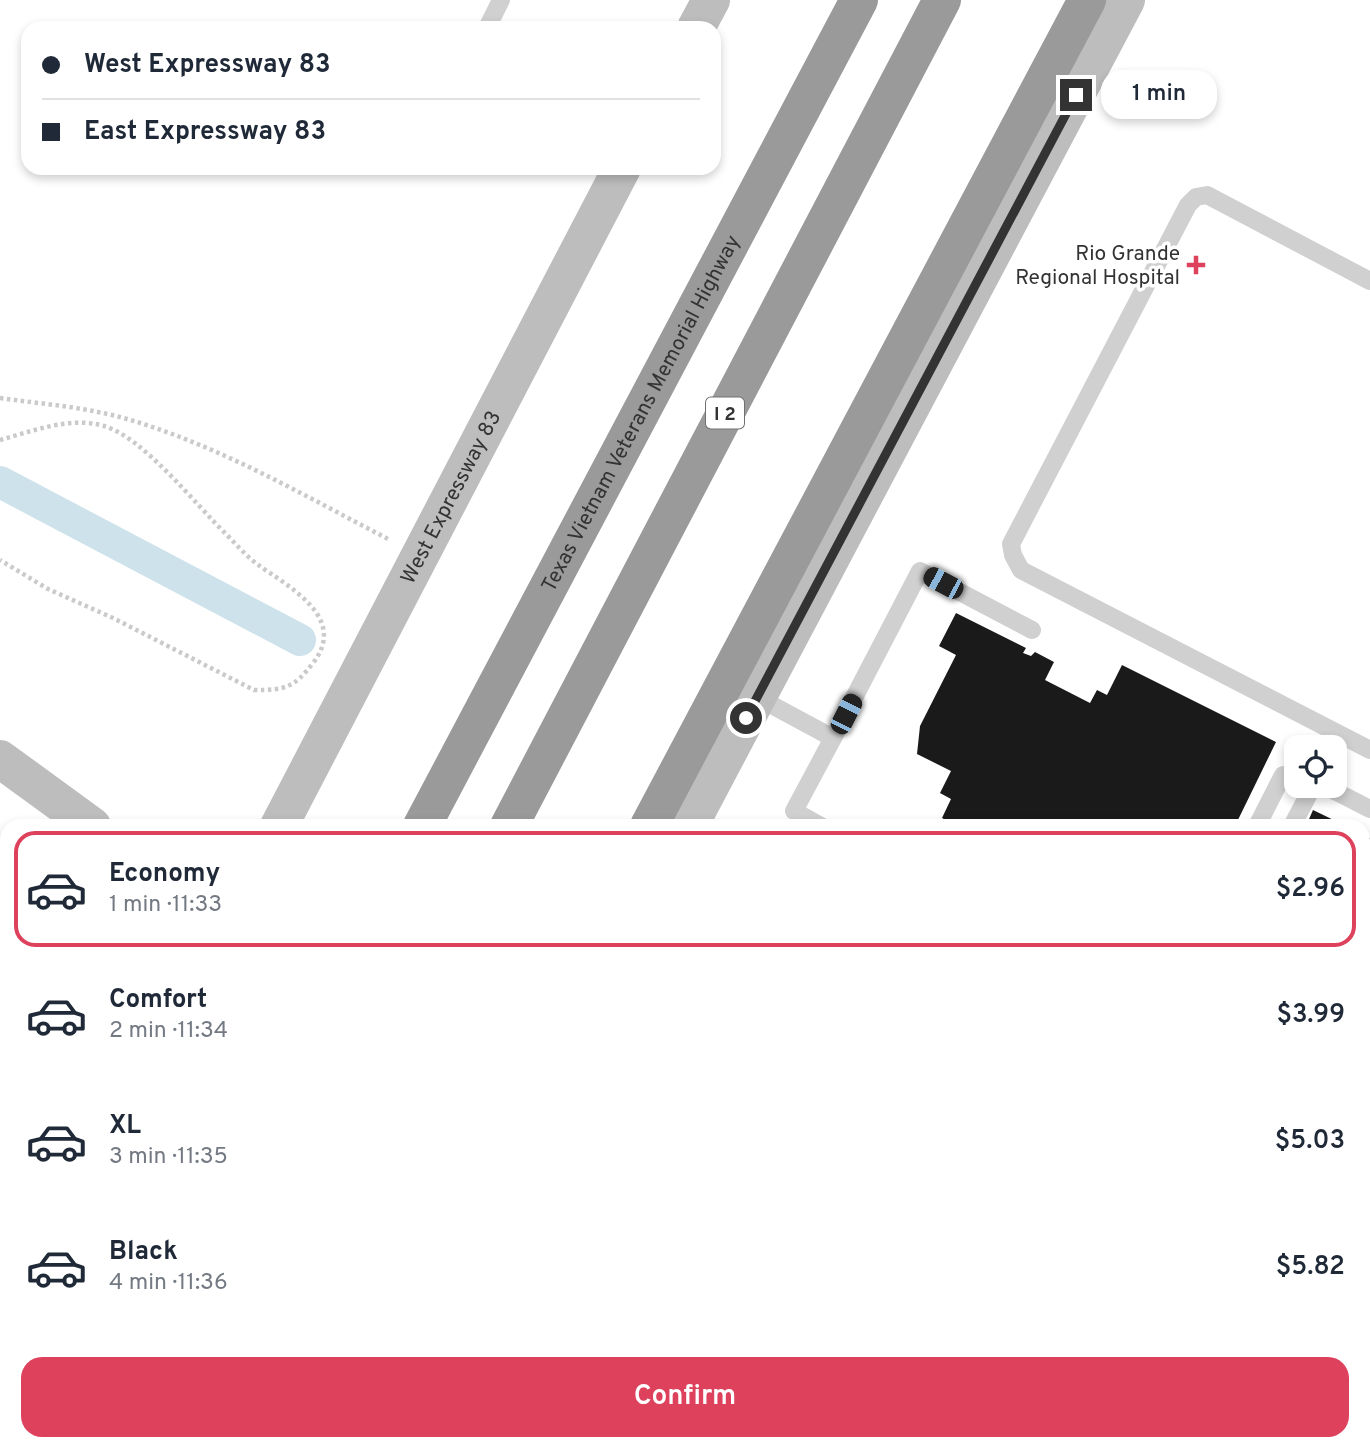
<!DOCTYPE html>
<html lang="en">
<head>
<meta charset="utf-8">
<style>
  body { margin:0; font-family:Overpass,sans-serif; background:#f6f6f7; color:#1f2937; height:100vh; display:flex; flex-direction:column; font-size:26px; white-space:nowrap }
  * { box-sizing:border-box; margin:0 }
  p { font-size:23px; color:#747a83 }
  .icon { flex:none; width:38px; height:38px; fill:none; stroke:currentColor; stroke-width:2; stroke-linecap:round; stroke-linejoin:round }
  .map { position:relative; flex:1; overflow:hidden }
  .sheet { position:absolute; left:0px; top:819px; width:1370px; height:632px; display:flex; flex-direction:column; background:#fff; border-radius:21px 21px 0 0; box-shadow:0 4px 10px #0003 }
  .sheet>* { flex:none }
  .banner { position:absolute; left:21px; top:21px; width:700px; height:154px; border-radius:21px; box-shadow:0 4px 10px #0003; display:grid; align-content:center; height:154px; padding:0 21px; background:#fff }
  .tools { position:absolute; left:1284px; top:735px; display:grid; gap:14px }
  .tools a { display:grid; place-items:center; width:63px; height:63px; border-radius:14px; background:#fff; box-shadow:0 4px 10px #0003; font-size:35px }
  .end { position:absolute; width:32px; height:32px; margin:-16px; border:9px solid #333; background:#fff; box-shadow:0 0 0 4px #fff }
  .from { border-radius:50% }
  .bubble { position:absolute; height:49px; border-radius:21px; background:#fff; box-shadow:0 4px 10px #0003; font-size:23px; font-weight:600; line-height:49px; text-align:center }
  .car { position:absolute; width:21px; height:42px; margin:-21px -10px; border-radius:9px; box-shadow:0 0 5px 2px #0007; background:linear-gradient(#222 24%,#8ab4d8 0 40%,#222 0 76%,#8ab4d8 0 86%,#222 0) }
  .banner b { display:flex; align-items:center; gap:24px; height:66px; font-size:26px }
  .banner b+b { border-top:2px solid #e0e1e3 }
  .banner i { width:18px; height:18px; background:#1f2937 }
  ul { padding:12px 0 0; list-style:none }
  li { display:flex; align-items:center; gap:21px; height:116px; margin:0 14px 10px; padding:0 7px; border:4px solid transparent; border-radius:21px }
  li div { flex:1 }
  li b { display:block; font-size:26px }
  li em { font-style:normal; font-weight:600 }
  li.selected { border-color:#dd415b }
  li>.icon { width:63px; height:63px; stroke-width:1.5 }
  .cta { display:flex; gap:14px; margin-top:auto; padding:14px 21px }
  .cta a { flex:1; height:80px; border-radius:21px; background:#dd415b; color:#fff; font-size:28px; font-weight:600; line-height:80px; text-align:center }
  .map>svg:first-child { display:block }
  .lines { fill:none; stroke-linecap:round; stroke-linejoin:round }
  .canal { stroke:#cde2ea; stroke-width:32 }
  .building { fill:#1a1a1a }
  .path { stroke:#cacaca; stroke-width:4.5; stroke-dasharray:3.5 3.5; stroke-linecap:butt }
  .service { stroke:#d0d0d0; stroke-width:18 }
  .secondary { stroke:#bdbdbd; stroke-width:38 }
  .motorway { stroke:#9a9a9a; stroke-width:38 }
  .route { stroke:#333; stroke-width:9 }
  .poi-dot { fill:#dd415b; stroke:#fff; stroke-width:2.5 }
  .labels { text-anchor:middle; stroke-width:7; stroke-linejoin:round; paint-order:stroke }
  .shield { fill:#fff; stroke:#707070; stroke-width:2 }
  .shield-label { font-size:19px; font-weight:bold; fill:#333 }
  .poi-label { font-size:21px; fill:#333; stroke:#fff; text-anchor:end }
  .street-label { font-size:21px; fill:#333; stroke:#fff }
</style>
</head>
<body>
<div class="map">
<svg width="1370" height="1450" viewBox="0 0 1370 1450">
  <rect width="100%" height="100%" fill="#fff"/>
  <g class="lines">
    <!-- canal -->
    <path class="canal" d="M0,482L300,640"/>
  </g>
  <!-- building -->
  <g class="building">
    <path d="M956,613L1026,648L1023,653L1031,656L1035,652L1054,662L1045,680L1090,703L1097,690L1107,695L1122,665L1276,742L1235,826H1056L1050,823L1049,826H957L942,818L951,799L940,793L951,771L917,754L920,726L956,655L939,646Z"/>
    <path d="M1313,810L1346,826H1306Z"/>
    <path d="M1363,835L1370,838V1011L1363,1008Z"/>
  </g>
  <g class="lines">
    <!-- path -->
    <g class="path">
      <path d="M0,398C42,404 86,407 127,419C220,446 305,496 390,540"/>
      <path d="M0,440C33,431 70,416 104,426C143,437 196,505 226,534C236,544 245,555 257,564C287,586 349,617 313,663C294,688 285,690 254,690L113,618L48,589L0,560"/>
    </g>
    <!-- service -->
    <g class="service">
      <path d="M487,28L501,0"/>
      <path d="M1370,281L1207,195L1196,197L1188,205L1011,544L1013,555L1021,570L1370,750"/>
      <path d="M757,697L833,738L920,571L1032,630"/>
      <path d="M1325,786L1370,809"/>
      <path d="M821,826L794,811L833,738"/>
      <path d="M1257,826L1283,775"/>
      <path d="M1292,826L1313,786"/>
      <path d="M1363,1022L1370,1026"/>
      <path d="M1363,1085L1370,1089"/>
      <path d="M542,1444L554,1450"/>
      <path d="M459,1450L482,1444"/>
      <path d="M649,1450L653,1444"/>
    </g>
    <!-- secondary -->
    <g class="secondary">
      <path d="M696,28L711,0"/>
      <path d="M0,759L92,826"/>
      <path id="s1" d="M279,826L622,168"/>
      <path d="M689,826L1126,0"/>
      <path d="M0,1049L7,1057"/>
      <path d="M1363,1352L1370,1354"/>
      <path d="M0,1359L7,1346"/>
      <path d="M1363,1414L1370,1419"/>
      <path d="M755,1444L767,1450"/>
      <path d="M362,1450L365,1444"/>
    </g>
    <!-- motorway -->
    <g class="motorway">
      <path id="s2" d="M422,826L859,0"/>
      <path d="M509,826L942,0"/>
      <path d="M649,826L1087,0"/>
      <path d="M92,1450L96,1444"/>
      <path d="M182,1450L185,1444"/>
      <path d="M283,1450L287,1444"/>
    </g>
  </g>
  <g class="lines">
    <!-- route -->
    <path class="route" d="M746,718L1076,95"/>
  </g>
  <!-- markers -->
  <path class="poi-dot" d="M1192.5 254.5h7v7h7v7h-7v7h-7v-7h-7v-7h7z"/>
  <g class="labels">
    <!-- shield labels -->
    <rect class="shield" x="706" y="397.5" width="38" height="31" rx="5"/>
    <g class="shield-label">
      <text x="725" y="420">I 2</text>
    </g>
    <!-- poi labels -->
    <g class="poi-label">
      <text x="1180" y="260">Rio Grande<tspan x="1180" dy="24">Regional Hospital</tspan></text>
    </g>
    <!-- street labels -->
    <g class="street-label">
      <text dy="7" stroke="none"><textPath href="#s2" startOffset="467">Texas Vietnam Veterans Memorial Highway</textPath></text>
      <text dy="7" stroke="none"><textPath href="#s1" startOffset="371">West Expressway 83</textPath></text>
    </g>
  </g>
</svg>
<div class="tools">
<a><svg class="icon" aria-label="locate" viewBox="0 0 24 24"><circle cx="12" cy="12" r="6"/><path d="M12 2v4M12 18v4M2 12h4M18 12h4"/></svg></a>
</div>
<i class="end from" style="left:746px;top:718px"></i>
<i class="end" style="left:1076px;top:95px"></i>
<div class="bubble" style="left:1101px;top:70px;width:116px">1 min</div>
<i class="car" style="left:943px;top:583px;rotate:298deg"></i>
<i class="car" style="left:846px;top:714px;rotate:27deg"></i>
<div class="banner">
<b><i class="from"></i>West Expressway 83</b>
<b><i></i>East Expressway 83</b>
</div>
<section class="sheet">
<ul>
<li class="selected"><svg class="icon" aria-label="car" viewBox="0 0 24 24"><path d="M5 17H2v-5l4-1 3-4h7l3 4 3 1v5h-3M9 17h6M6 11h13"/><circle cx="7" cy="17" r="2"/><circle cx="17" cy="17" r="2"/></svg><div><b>Economy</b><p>1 min · 11:33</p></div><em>$2.96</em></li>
<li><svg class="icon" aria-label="car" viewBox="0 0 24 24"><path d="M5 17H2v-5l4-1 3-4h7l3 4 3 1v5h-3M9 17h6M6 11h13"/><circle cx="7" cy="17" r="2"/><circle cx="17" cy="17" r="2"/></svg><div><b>Comfort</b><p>2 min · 11:34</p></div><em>$3.99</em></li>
<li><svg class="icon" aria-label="car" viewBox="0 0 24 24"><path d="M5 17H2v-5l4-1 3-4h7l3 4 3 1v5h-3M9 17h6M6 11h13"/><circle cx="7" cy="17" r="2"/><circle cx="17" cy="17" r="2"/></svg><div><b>XL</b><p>3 min · 11:35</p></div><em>$5.03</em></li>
<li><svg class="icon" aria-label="car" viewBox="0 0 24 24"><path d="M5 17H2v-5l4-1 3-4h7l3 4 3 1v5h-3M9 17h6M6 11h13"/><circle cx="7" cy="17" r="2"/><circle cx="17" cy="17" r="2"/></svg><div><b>Black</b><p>4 min · 11:36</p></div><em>$5.82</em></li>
</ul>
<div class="cta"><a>Confirm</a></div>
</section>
</div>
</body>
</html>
